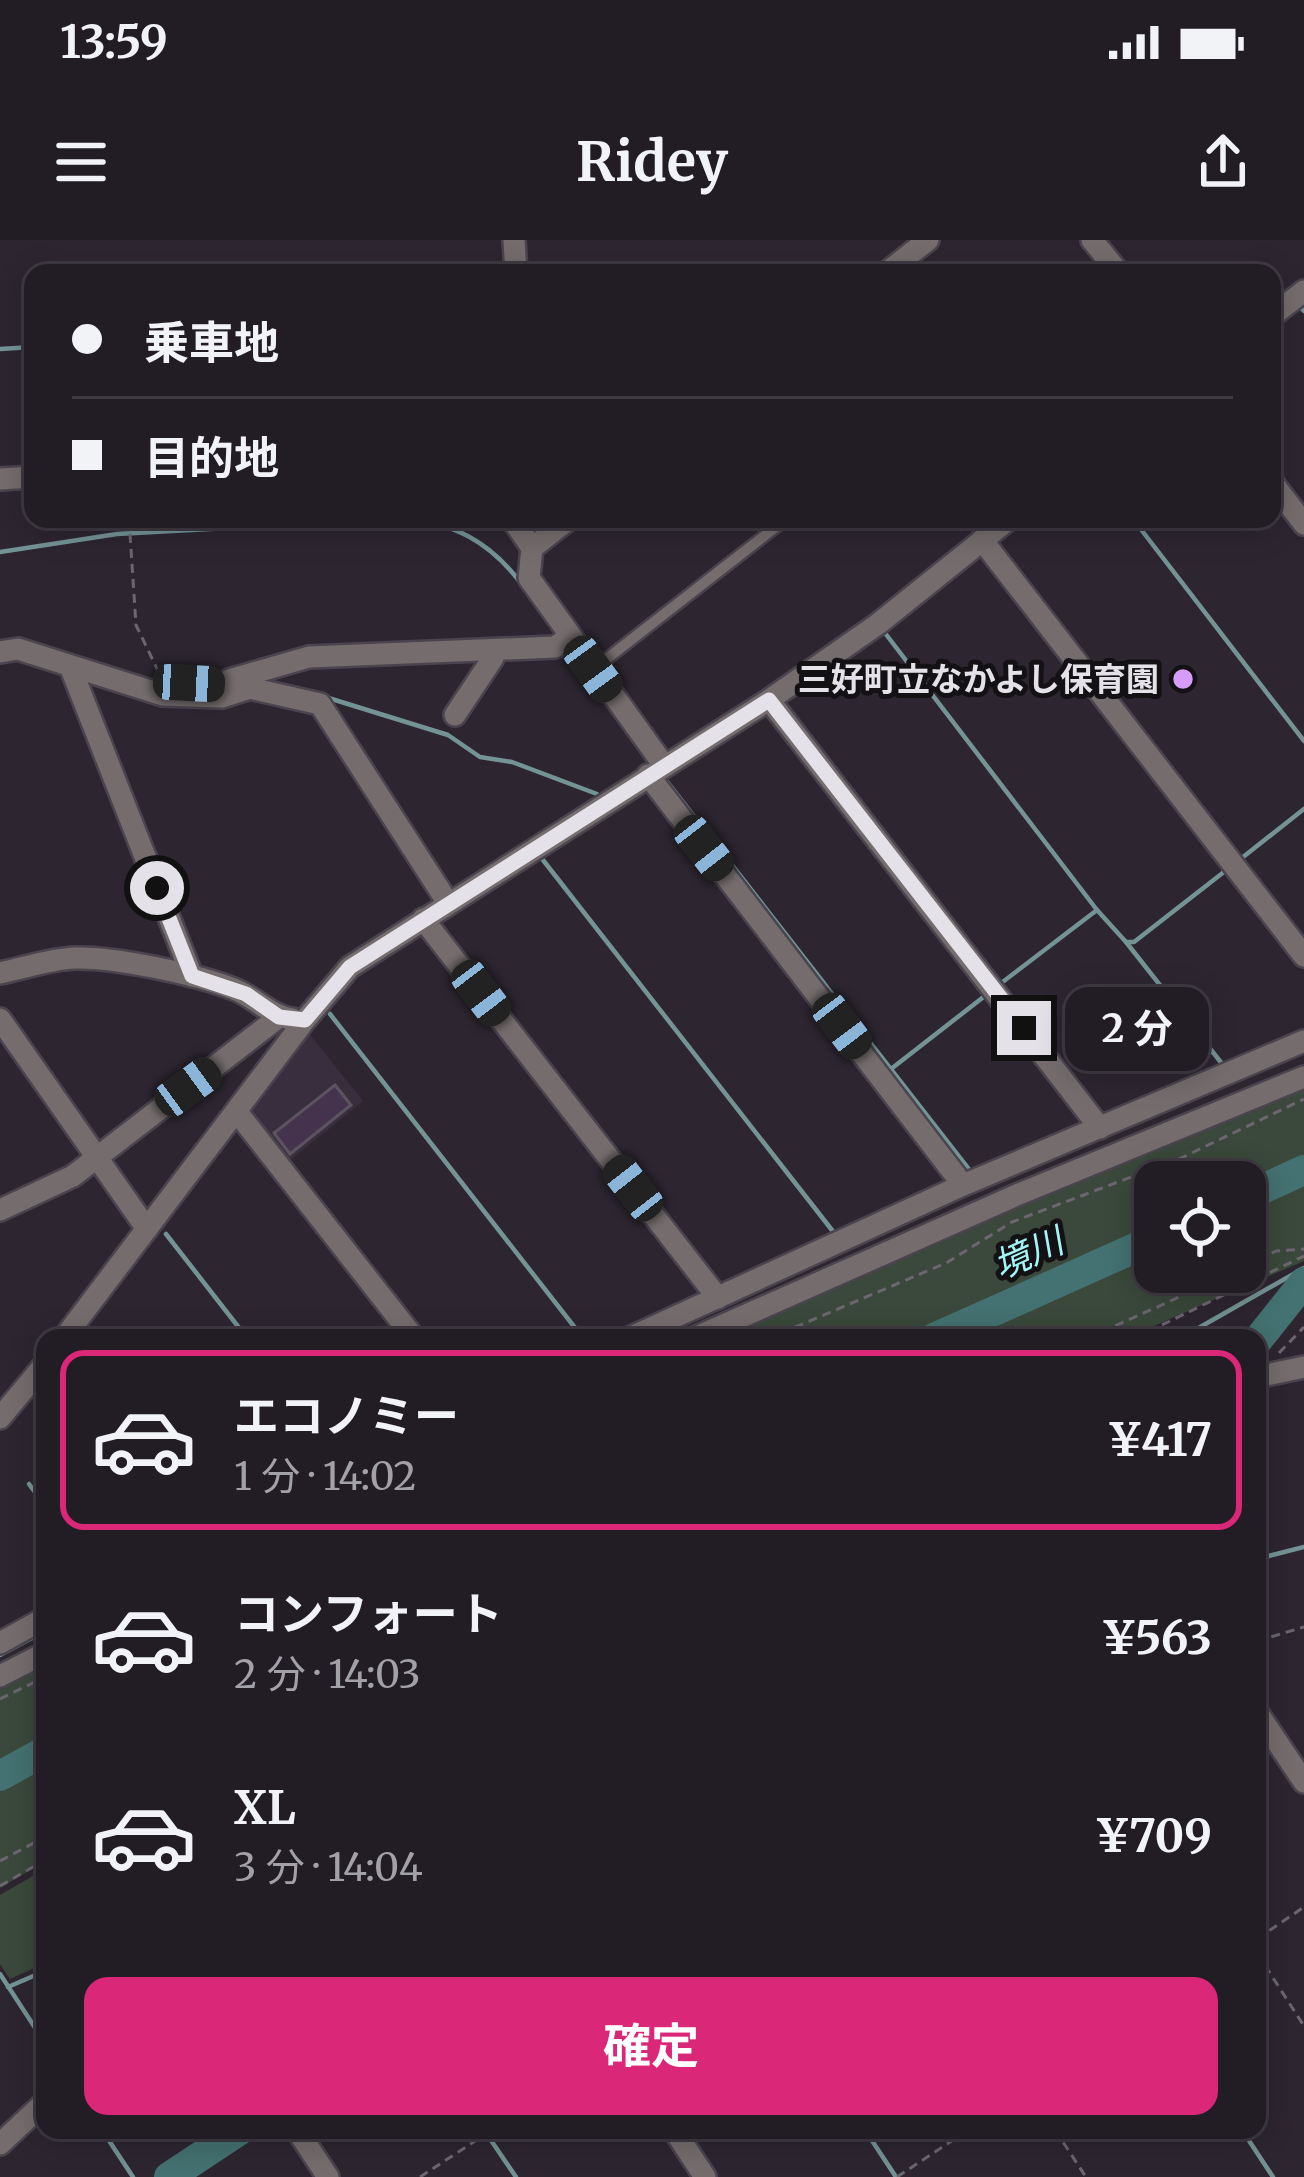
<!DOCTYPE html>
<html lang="ja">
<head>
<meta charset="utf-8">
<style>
  body { margin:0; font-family:Merriweather,"Noto Sans JP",serif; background:#2e2932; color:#f1f3f6; height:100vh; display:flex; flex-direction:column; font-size:45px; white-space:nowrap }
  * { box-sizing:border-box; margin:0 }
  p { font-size:39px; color:#a2a1a7 }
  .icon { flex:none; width:66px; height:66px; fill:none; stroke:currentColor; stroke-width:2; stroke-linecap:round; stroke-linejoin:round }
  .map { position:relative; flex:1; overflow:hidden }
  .side { position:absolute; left:36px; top:1089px; width:1230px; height:810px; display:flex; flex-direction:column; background:#221c25; border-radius:24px; box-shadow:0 6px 30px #0003,0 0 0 3px #3f3a42 }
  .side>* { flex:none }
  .top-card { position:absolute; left:24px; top:24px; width:1257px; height:264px; border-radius:24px; box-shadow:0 6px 30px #0003,0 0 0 3px #3f3a42; display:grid; align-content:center; height:264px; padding:0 48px; background:#221c25 }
  .fabs { position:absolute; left:1134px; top:921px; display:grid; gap:24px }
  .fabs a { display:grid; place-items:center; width:132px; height:132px; border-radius:24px; background:#221c25; box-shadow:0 6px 30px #0003,0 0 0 3px #3f3a42; font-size:60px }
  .end { position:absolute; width:54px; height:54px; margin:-27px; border:15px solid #e5e1e8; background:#111; box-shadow:0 0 0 6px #111 }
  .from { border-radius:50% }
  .bubble { position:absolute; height:84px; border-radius:24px; background:#221c25; box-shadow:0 6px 30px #0003,0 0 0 3px #3f3a42; font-size:39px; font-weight:700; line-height:84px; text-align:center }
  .car { position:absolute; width:36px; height:72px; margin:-36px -18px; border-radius:15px; box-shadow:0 0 9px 3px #0007; background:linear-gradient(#222 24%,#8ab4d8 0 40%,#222 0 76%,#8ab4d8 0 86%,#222 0) }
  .top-card b { display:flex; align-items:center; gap:42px; height:114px; font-size:45px }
  .top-card b+b { border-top:3px solid #3f3a42 }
  .top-card i { width:30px; height:30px; background:#f1f3f6 }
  ul { padding:21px 0 0; list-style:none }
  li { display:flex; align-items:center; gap:36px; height:180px; margin:0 24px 18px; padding:0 24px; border:6px solid transparent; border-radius:24px }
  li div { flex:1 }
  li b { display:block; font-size:45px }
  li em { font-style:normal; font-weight:700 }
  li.current { border-color:#db2777 }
  li>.icon { width:108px; height:108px; stroke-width:1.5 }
  .cta { display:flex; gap:24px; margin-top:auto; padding:24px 48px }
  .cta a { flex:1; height:138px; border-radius:24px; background:#db2777; color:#fff; font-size:48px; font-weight:700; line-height:138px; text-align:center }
  .status { display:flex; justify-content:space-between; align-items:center; height:84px; padding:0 60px; background:#221c25; direction:ltr }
  .status svg { height:33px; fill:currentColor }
  header { display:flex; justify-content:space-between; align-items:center; height:156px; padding:0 48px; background:#221c25; font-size:54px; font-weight:700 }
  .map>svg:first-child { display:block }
  .built { fill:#392e3e }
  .green { fill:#3a493b; fill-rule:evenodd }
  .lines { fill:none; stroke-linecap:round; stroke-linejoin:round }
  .stream { stroke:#749395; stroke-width:4.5 }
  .river { stroke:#447171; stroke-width:30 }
  .building { fill:#45334d; stroke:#5b535f; stroke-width:3 }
  .service-casing { stroke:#4a444e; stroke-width:15 }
  .minor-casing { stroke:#4a444e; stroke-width:26 }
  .path { stroke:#6c6670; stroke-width:3; stroke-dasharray:9 6; stroke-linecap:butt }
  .service { stroke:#756d6d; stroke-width:10 }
  .minor { stroke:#756d6d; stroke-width:21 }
  .route { stroke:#e5e1e8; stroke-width:15 }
  .poi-dot { fill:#d79bf9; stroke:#141115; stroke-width:4.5 }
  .labels { text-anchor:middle; stroke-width:10; stroke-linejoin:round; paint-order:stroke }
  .poi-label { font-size:33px; font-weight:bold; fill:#e5e1e8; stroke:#141115; text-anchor:end }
  .water-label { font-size:36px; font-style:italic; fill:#a3f5f6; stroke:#141115 }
</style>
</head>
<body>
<div class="status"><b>13:59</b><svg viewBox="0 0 49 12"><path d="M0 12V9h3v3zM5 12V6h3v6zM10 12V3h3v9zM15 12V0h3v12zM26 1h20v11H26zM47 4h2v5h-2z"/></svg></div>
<header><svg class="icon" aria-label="menu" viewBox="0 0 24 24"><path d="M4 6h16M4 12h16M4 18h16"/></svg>Ridey<svg class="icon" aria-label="share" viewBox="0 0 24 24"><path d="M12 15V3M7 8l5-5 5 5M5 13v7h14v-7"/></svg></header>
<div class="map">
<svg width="1304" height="1937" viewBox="0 0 1304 1937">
  <rect width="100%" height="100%" fill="#2d2631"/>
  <!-- built -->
  <path class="built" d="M307,791L363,861L283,926L247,873Z"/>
  <!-- green -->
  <g class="green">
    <path d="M1304,839V1021L1126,1098H683ZM1155,942H1245V1032H1155Z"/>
    <path d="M45,1408V1621L0,1648V1430Z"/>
    <path d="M45,1629V1723L10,1739L0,1724V1655Z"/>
  </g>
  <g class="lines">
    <!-- stream -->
    <g class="stream">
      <path d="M1301,68L1304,71"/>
      <path d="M0,109L33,107"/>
      <path d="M398,279C453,281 491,302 523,346"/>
      <path d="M1133,279L1304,501"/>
      <path d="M0,312L117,294L397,279"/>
      <path d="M885,393L1097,670"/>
      <path d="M599,453L649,521"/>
      <path d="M322,456L448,495L480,517L512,522L597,554"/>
      <path d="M661,534L971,932"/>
      <path d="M543,620L835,994"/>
      <path d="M1238,621L1304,569"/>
      <path d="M1126,702L1223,825"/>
      <path d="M1000,744L1097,670L1126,702H1134L1229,628"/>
      <path d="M330,774L583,1098"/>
      <path d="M891,829L986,755"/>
      <path d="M1103,897L1259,831"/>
      <path d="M166,994L247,1098"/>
      <path d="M1181,1098L1304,1028"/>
      <path d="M29,1244L45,1266"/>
      <path d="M1257,1319L1304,1307"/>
      <path d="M0,1415L45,1391"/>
      <path d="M0,1734L45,1803"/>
      <path d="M8,1747L45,1731"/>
      <path d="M102,1890L133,1937"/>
      <path d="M484,1890L516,1937"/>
      <path d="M865,1890L896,1937"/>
      <path d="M1242,1890L1273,1937"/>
    </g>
    <!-- river -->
    <g class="river">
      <path d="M1245,957L1304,930"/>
      <path d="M934,1098L1155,999"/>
      <path d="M1257,1101L1304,1042"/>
      <path d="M0,1536L45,1511"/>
      <path d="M169,1937L240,1890"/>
    </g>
  </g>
  <!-- building -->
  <path class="building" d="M335,845L351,865L290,914L274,893Z"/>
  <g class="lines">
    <defs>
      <path id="service" d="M595,428L786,279"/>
      <g id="minor">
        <path d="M514,0L516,33"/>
        <path d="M1092,0L1119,33"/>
        <path d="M886,33L928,0"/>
        <path d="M1272,76L1304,51"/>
        <path d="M0,239L33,237"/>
        <path d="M1272,242L1304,284"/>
        <path d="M512,279L532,308"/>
        <path d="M569,279L532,308L529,338L663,524"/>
        <path d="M982,300L1304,716"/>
        <path d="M0,412L18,409L163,455L222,457L250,448L320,464L448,663"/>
        <path d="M70,426L192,736"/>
        <path d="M229,440L309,417L555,407L570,397"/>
        <path d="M769,460L1100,888"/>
        <path d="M455,475L493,418V410"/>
        <path d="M648,535L963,945"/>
        <path d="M423,679L718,1058"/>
        <path d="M0,733C24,728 50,719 75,718C115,717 196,734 234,749C255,757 270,776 292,779"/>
        <path d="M0,779L147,989"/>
        <path d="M237,872L414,1098"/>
        <path d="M0,970L73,936L279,777"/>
        <path d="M64,1098L305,780L350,727L769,460L878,384L1009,279"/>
        <path d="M629,1098L963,945L1304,801"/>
        <path d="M694,1098L1019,954L1304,837"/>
        <path d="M1257,1137L1304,1127"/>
        <path d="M0,1178L45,1124"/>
        <path d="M0,1403L45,1378"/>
        <path d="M0,1436L45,1413"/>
        <path d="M1257,1472L1304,1542"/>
        <path d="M297,1890L328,1937"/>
        <path d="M674,1890L705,1937"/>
        <path d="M0,1904L45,1862"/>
      </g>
    </defs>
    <!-- service casing -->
    <use href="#service" class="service-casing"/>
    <!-- minor casing -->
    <use href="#minor" class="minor-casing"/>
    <!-- path -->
    <g class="path">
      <path d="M129,279L136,385L160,435"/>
      <path d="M1245,1027L1276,1011L1304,1009"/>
      <path d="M751,1098L798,1086L946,1023L1012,982L1179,919L1304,859"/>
      <path d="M1088,1098L1235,1032"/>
      <path d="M1135,1098L1304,1016"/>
      <path d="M1279,1113L1304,1087"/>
      <path d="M1257,1250L1270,1246"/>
      <path d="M1257,1401L1304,1387"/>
      <path d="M0,1459L45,1437"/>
      <path d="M0,1621L45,1597"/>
      <path d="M0,1646L45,1620"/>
      <path d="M1257,1699L1304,1667"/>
      <path d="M1257,1713L1304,1786"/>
      <path d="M1055,1890L1086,1937"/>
      <path d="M420,1937L492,1890"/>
      <path d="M897,1937L968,1890"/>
    </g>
    <!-- service -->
    <use href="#service" class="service"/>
    <!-- minor -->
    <use href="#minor" class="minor"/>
  </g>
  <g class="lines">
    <!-- route -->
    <path class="route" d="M157,648L192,736L246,754L279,777L305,780L350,727L769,460L1024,788"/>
  </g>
  <!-- markers -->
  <circle class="poi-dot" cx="1183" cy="439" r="12"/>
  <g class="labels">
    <!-- poi labels -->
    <g class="poi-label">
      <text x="1159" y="451">三好町立なかよし保育園</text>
    </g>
    <!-- water labels -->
    <g class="water-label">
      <text transform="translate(1028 1013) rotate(-24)" y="13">境川</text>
    </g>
  </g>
</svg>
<div class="fabs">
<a><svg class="icon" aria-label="locate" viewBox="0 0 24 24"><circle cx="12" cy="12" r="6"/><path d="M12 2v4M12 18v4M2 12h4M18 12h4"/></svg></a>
</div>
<i class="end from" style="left:157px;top:648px"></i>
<i class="end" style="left:1024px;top:788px"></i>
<div class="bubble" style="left:1065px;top:747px;width:144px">2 分</div>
<i class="car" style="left:593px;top:429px;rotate:144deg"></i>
<i class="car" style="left:189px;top:443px;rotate:93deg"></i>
<i class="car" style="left:704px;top:608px;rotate:142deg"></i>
<i class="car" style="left:481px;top:753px;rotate:143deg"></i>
<i class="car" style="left:842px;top:786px;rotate:143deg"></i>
<i class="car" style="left:188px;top:847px;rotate:54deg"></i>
<i class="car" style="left:633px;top:948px;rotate:322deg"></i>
<div class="top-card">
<b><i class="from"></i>乗車地</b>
<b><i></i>目的地</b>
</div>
<section class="side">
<ul>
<li class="current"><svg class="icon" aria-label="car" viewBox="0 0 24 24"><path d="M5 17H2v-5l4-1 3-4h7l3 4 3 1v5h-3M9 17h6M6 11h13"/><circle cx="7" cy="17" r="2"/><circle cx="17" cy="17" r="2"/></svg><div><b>エコノミー</b><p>1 分 · 14:02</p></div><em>¥417</em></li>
<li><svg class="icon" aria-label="car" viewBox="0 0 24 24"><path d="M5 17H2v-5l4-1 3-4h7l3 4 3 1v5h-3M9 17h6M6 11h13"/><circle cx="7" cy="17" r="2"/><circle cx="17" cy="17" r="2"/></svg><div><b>コンフォート</b><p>2 分 · 14:03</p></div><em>¥563</em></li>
<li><svg class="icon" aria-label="car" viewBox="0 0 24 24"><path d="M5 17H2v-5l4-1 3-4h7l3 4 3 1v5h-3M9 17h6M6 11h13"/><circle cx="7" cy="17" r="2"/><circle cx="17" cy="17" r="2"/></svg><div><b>XL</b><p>3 分 · 14:04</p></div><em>¥709</em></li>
</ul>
<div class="cta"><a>確定</a></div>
</section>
</div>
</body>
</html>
